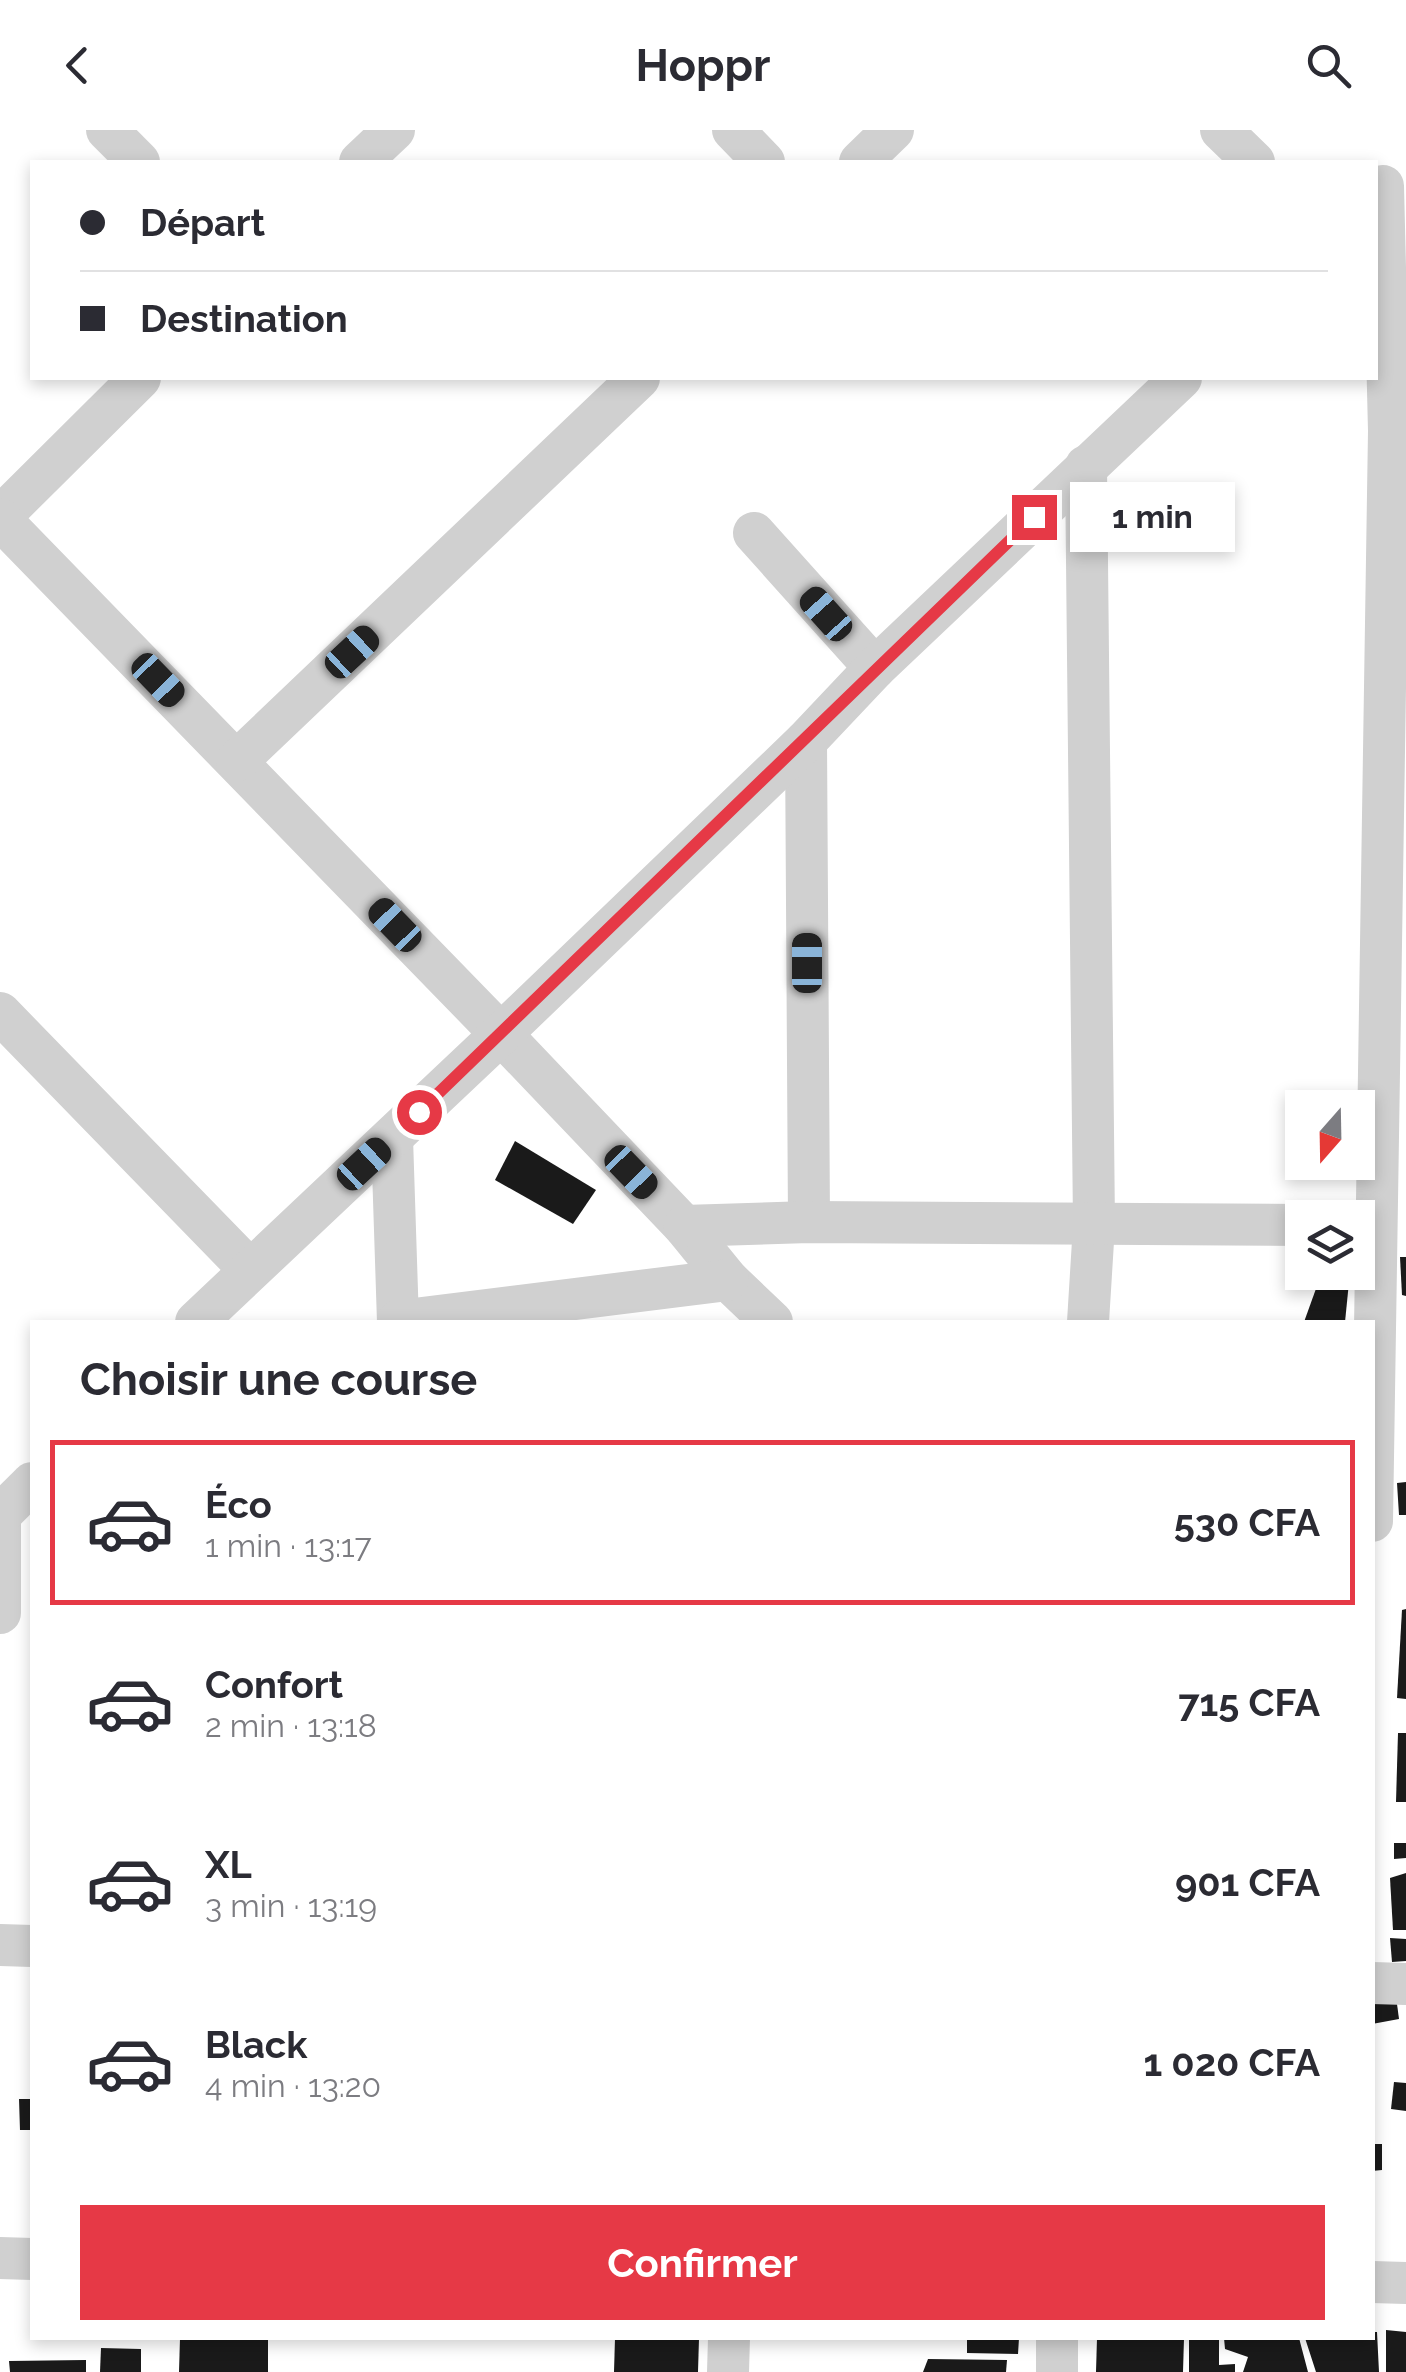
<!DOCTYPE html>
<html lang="fr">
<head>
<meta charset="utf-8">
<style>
  body { margin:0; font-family:Raleway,sans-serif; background:#f7f7f7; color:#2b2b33; height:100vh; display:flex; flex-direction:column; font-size:38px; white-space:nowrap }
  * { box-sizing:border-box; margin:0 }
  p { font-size:32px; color:#7c7c81 }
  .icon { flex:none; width:55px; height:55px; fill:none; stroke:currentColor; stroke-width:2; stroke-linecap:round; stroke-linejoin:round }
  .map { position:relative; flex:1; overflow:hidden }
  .panel { position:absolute; left:30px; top:1190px; width:1345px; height:1020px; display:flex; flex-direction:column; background:#fff; border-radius:0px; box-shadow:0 5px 15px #0003 }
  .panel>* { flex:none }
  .top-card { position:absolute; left:30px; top:30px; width:1348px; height:220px; border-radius:0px; box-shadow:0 5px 15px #0003; display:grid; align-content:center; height:220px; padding:0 50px; background:#fff }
  .needle { width:65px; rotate:200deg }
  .controls { position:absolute; left:1285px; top:960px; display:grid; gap:20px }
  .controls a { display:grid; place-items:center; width:90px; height:90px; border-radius:0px; background:#fff; box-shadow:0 5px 15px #0003; font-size:50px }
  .end { position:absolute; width:45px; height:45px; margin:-22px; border:12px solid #e63946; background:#fff; box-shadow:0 0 0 5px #fff }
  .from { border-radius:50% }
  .bubble { position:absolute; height:70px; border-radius:0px; background:#fff; box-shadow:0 5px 15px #0003; font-size:32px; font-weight:700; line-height:70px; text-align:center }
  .car { position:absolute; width:30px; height:60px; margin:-30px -15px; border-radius:12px; box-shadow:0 0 8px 2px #0007; background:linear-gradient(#222 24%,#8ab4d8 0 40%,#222 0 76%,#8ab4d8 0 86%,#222 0) }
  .top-card b { display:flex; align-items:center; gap:35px; height:95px; font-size:38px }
  .top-card b+b { border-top:2px solid #e1e1e2 }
  .top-card i { width:25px; height:25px; background:#2b2b33 }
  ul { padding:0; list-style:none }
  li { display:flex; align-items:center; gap:30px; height:165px; margin:0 20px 15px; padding:0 30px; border:5px solid transparent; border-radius:0px }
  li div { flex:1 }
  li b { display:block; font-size:38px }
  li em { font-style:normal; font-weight:700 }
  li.selected { border-color:#e63946 }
  li>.icon { width:90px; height:90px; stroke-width:1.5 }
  h2 { padding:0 50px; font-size:45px; line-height:120px }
  .action { display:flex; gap:20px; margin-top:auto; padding:20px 50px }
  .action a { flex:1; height:115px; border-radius:0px; background:#e63946; color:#fff; font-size:40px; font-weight:700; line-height:115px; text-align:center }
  header { display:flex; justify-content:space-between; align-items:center; height:130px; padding:0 50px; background:#fff; font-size:45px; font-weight:700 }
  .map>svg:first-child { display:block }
  .building { fill:#1a1a1a }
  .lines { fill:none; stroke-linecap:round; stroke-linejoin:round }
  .minor { stroke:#d0d0d0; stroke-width:42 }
  .route { stroke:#e63946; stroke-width:12 }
</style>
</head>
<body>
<header><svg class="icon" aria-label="back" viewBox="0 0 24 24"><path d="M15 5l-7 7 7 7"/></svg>Hoppr<svg class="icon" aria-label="search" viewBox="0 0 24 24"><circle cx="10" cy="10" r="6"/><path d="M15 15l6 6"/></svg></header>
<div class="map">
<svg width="1406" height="2242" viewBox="0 0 1406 2242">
  <rect width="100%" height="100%" fill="#fff"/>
  <!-- building -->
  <g class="building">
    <path d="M515,1011L596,1060L573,1094L495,1050Z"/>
    <path d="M1400,1127H1406V1166L1402,1165Z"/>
    <path d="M1322,1142H1350L1345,1192H1304Z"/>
    <path d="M1406,1352V1385H1399L1397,1353Z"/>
    <path d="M1406,1479V1569L1397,1568L1402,1480Z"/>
    <path d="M1398,1603H1406V1672H1396Z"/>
    <path d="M1394,1713H1406V1728L1394,1729Z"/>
    <path d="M1406,1743V1800H1393L1390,1748Z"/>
    <path d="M1390,1808L1406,1809V1831L1392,1832Z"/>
    <path d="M1372,1874H1397L1399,1889L1372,1894Z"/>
    <path d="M1394,1952L1406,1953V1981L1391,1979Z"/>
    <path d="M19,1969H32V2000H20Z"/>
    <path d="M1372,2014H1382V2040L1372,2041Z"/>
    <path d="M1386,2200L1406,2202V2242H1386Z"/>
    <path d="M1372,2202H1377L1379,2242H1316L1305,2208H1372Z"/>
    <path d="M180,2208H268V2242H179Z"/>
    <path d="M615,2208H699L698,2242H614Z"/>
    <path d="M967,2208H1019L1018,2224L967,2223Z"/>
    <path d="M1097,2208H1184L1183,2242H1096Z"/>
    <path d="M1189,2208H1219V2235L1235,2234V2242H1189Z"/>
    <path d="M1224,2208H1299L1308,2242H1243L1248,2227L1225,2219Z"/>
    <path d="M101,2218L141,2219V2242H100Z"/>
    <path d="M928,2229L1007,2230L1006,2242H923Z"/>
    <path d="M86,2230V2242H10L9,2231Z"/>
  </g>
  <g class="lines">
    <!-- minor -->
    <g class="minor">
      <path d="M107,0L139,32"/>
      <path d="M733,0L764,32"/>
      <path d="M1221,0L1254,32"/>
      <path d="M360,32L394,0"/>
      <path d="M860,32L893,0"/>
      <path d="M1086,336L1094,1095L1088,1192"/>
      <path d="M0,387L140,248"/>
      <path d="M0,389L501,904L684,1096L728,1150L772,1192"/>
      <path d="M754,403L875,538"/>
      <path d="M806,611L809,1092"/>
      <path d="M237,631L639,248"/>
      <path d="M0,883L250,1140"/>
      <path d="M392,1008L398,1192"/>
      <path d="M684,1096L809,1092L1302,1095"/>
      <path d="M398,1191L728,1150"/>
      <path d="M196,1192L501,904L806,611L875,538L1181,248"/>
      <path d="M0,1382V1483"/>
      <path d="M0,1385L32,1353"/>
      <path d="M1372,1391L1389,301L1383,56"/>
      <path d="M0,1815L32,1816"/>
      <path d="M1372,1853L1406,1854"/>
      <path d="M0,2128L32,2129"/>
      <path d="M1372,2152L1406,2153"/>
      <path d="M728,2242L729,2208"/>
      <path d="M1057,2242V2208"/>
    </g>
  </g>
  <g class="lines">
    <!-- route -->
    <path class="route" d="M419,982L1034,387"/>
  </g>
</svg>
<div class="controls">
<a><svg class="needle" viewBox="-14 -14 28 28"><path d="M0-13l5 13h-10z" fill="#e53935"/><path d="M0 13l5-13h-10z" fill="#7c7c81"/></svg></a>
<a><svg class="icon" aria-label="layers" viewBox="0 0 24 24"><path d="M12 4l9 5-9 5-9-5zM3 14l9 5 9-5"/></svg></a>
</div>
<i class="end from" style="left:419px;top:982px"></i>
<i class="end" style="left:1034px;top:387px"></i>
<div class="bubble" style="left:1070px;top:352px;width:165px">1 min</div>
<i class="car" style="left:826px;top:484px;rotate:318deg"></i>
<i class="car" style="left:352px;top:522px;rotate:47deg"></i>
<i class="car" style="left:158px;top:550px;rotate:136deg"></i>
<i class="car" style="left:395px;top:795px;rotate:316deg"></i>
<i class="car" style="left:807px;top:833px;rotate:0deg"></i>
<i class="car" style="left:364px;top:1034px;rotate:47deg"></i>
<i class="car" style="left:631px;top:1042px;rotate:136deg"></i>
<div class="top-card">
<b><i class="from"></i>Départ</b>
<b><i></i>Destination</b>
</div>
<section class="panel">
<h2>Choisir une course</h2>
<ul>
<li class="selected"><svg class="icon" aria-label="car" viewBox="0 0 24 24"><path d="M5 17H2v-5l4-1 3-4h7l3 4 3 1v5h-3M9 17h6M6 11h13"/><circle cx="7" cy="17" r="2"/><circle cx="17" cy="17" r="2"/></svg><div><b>Éco</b><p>1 min · 13:17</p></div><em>530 CFA</em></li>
<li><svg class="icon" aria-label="car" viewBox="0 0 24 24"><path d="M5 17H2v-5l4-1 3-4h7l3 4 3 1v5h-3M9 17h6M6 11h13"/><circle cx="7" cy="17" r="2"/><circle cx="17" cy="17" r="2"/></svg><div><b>Confort</b><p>2 min · 13:18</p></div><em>715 CFA</em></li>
<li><svg class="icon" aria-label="car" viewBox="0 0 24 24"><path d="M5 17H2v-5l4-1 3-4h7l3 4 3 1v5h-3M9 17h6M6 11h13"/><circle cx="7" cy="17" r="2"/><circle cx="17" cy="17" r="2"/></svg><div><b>XL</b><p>3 min · 13:19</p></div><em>901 CFA</em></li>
<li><svg class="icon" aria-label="car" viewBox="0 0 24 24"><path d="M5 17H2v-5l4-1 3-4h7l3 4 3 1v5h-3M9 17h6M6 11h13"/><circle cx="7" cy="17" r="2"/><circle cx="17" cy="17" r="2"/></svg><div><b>Black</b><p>4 min · 13:20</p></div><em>1 020 CFA</em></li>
</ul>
<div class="action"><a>Confirmer</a></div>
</section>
</div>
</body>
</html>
